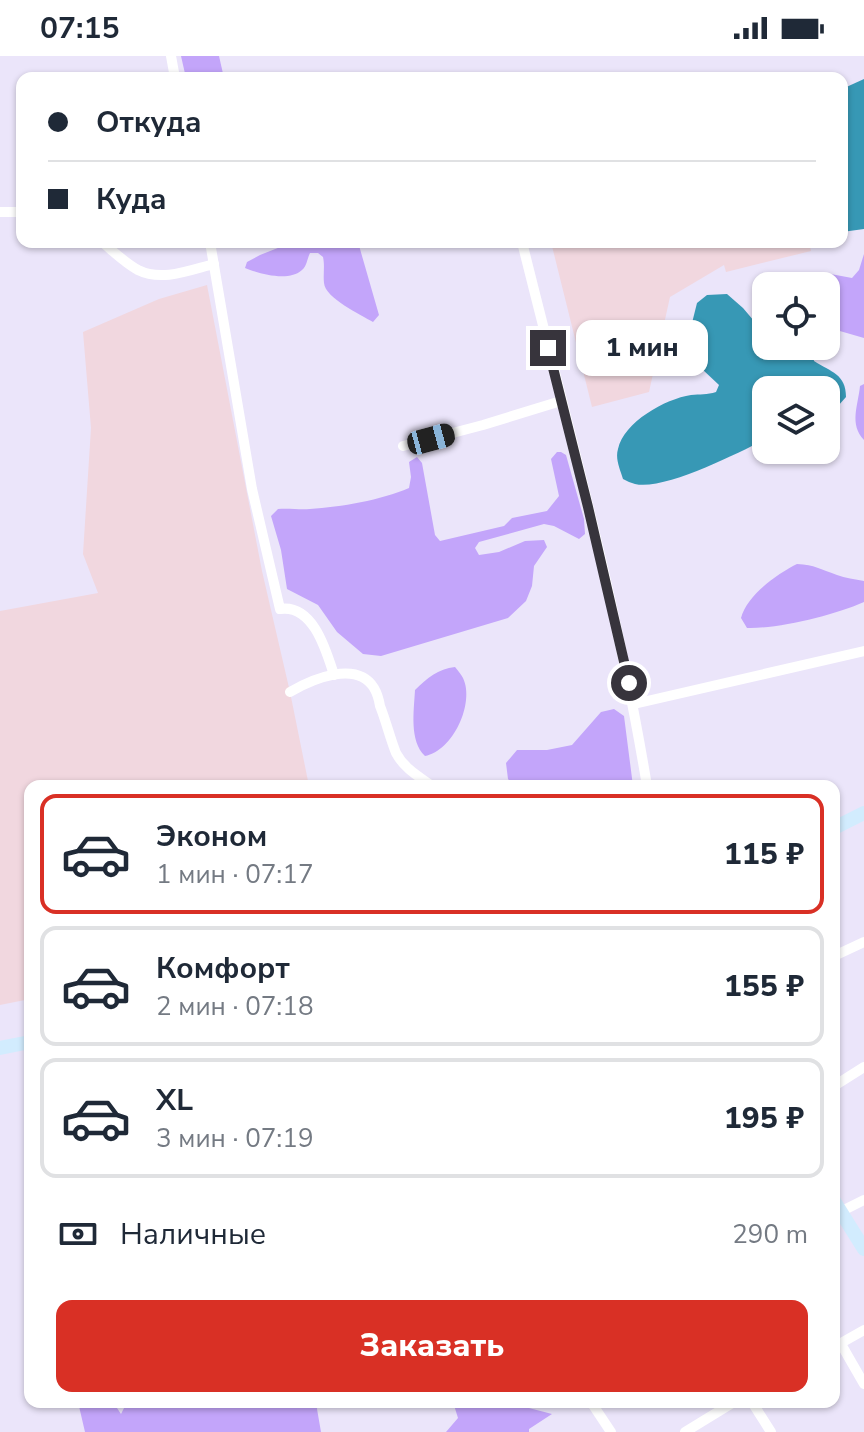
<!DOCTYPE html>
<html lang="ru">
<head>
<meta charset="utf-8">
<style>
  body { margin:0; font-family:"Nunito Sans",sans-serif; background:#f6f6f7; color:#1f2937; height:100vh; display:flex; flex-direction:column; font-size:30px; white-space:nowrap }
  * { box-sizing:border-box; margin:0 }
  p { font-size:26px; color:#747a83 }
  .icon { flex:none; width:44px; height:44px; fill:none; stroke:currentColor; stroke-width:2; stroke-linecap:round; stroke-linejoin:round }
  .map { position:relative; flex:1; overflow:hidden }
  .side { position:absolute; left:24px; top:724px; width:816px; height:628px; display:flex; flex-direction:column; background:#fff; border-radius:16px; box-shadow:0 2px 6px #0004 }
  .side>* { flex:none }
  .banner { position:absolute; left:16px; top:16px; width:832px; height:176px; border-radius:16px; box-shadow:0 2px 6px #0004; display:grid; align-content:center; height:176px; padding:0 32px; background:#fff }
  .fabs { position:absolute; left:752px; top:216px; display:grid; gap:16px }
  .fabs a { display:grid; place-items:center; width:88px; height:88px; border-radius:16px; background:#fff; box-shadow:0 2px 6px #0004; font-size:40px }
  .end { position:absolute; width:36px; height:36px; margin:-18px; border:10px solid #37343c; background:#fff; box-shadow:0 0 0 4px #fff }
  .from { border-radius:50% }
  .bubble { position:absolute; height:56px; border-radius:16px; background:#fff; box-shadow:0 2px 6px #0004; font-size:26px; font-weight:800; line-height:56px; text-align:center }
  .car { position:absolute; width:24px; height:48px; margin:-24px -12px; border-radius:10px; box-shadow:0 0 6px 2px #0007; background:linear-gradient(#222 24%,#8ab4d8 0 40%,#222 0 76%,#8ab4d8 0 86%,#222 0) }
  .banner b { display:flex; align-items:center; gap:28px; height:76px; font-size:30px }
  .banner b+b { border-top:2px solid #e0e1e3 }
  .banner i { width:20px; height:20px; background:#1f2937 }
  ul { padding:14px 0 0; list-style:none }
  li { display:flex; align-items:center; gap:24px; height:120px; margin:0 16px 12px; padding:0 16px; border:4px solid #e0e1e3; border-radius:16px }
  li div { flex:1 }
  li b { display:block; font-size:30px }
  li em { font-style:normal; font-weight:800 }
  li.on { border-color:#d93025 }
  li>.icon { width:72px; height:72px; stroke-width:1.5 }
  .pay { display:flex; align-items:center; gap:20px; height:88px; padding:0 32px; font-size:30px }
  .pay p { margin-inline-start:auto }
  .action { display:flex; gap:16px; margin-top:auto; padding:16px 32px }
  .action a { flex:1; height:92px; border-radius:16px; background:#d93025; color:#fff; font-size:32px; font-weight:800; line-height:92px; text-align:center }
  .status { display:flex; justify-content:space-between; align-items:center; height:56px; padding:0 40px; background:#fff; direction:ltr }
  .status svg { height:22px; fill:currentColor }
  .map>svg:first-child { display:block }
  .industrial { fill:#f1d7df }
  .forest { fill:#c3a5fa }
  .water { fill:#3798b5 }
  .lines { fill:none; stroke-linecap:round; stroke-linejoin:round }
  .street { stroke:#fff; stroke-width:10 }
  .secondary { stroke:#d2ecfe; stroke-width:14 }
  .route { stroke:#37343c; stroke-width:10 }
</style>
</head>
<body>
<div class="status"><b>07:15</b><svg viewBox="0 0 49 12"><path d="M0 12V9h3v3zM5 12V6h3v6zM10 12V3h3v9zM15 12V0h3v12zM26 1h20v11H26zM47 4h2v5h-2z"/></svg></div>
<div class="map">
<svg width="864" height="1376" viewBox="0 0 864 1376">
  <rect width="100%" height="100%" fill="#ebe5fa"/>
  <!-- industrial -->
  <g class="industrial">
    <path d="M551,186H809L811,195L726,216L724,209L670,241L649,336L592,351Z"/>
    <path d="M207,229L262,515L290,636L309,730H30V943L0,949V555L98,537L83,498L91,372L83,276L159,243Z"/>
  </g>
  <!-- forest -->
  <g class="forest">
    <path d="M181,0H219L224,22H186Z"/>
    <path d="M293,186H358L379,259L373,266C361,259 325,242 324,227C323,218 325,210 323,201L318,197H310C307,203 307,210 302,214C289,226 260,218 245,212L247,206L260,199Z"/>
    <path d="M864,198V282L826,271V230H807V223L820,216L852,222L859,214Z"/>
    <path d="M864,328V384C849,368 858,350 860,330Z"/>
    <path d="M557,396H561L566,399L584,463L585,478L579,483L554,470L544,468L479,486L475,492L479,499L499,496L525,485L544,484L547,491L534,510L532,530L526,545L508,562L381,600L363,598L337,576L318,549L287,533L281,494L271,460L278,453C289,452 300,454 310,453C341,451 381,444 409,432L411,421L409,406L417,401L422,407L435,479L440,485L504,470L512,462L547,455L559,440L551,403Z"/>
    <path d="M797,508C815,509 820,513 837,519C845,522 855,523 864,525V546C835,559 778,573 747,572L741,562C747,539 777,518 797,508Z"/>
    <path d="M455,611C458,615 461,618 463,622C475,647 453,695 425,700C409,685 414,654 415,634C427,622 438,613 455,611Z"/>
    <path d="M614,653L624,660L633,730H514L508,723L506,707L517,694H547L572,689L601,656Z"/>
    <path d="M78,1346H113L121,1358L127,1346H318L317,1353L321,1376H85Z"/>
    <path d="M453,1346H506L552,1358L529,1373V1376H446L458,1362Z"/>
  </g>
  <!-- water -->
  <g class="water">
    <path d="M864,23V173L842,176V33Z"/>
    <path d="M774,219L789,225L792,230H766V253L761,246L756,231L761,223Z"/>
    <path d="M727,238L743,252L766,279V290H811L814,305C831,316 846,318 846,341L838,350L826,355V334H766V383C738,397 664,435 635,428C631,427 627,425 623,423C620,413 615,403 618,393C624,366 665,343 691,339C700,338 707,339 716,336L719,329L702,313L692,267L697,247L707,239Z"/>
  </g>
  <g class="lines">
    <!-- street -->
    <g class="street">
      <path d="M171,0L175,22"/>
      <path d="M0,156H22"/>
      <path d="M102,186C113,195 125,207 138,214C162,226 190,214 214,208"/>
      <path d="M210,186L252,433L280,553C313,548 326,594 334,619"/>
      <path d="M522,186C567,367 617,547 647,730"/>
      <path d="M403,390L483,369L561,345"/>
      <path d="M290,636C312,623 357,604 374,632C377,637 379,644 380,650C386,665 390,682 396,697C404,712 418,720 432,730"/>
      <path d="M634,648L864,595"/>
      <path d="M834,900L864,886"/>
      <path d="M834,1030L864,1011"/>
      <path d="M834,1159L864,1144"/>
      <path d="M841,1288L864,1328"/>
      <path d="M834,1291L864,1274"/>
      <path d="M591,1346L611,1376"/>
      <path d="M752,1346L771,1376"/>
      <path d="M685,1376L734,1346"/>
    </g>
    <!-- secondary -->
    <g class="secondary">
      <path d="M834,772L864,757"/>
      <path d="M0,992L30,986"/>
      <path d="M834,1145L864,1193"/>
    </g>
  </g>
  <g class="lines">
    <!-- route -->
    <path class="route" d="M548,292L588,451L629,627"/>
  </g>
</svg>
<div class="fabs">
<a><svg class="icon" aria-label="locate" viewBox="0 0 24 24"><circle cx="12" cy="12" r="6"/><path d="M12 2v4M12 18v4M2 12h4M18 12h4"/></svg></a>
<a><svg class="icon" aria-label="layers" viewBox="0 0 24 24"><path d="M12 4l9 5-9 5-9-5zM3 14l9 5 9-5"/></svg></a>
</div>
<i class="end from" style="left:629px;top:627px"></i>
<i class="end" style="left:548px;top:292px"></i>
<div class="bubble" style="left:576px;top:264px;width:132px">1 мин</div>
<i class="car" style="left:431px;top:383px;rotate:75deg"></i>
<div class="banner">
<b><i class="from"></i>Откуда</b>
<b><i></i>Куда</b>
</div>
<section class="side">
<ul>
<li class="on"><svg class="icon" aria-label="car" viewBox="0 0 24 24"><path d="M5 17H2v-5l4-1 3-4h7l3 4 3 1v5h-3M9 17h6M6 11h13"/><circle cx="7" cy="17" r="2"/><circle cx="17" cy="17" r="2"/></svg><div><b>Эконом</b><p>1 мин · 07:17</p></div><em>115 ₽</em></li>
<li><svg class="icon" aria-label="car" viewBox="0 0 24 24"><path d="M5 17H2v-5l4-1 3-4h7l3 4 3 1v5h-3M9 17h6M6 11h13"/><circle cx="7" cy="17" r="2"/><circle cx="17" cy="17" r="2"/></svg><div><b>Комфорт</b><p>2 мин · 07:18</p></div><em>155 ₽</em></li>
<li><svg class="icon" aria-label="car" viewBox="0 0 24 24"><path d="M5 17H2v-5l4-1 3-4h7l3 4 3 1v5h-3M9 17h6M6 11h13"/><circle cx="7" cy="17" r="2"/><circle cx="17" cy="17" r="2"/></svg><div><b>XL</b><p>3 мин · 07:19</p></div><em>195 ₽</em></li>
</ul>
<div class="pay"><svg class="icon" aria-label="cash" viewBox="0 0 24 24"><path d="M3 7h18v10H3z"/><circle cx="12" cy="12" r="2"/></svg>Наличные<p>290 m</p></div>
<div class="action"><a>Заказать</a></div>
</section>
</div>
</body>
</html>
